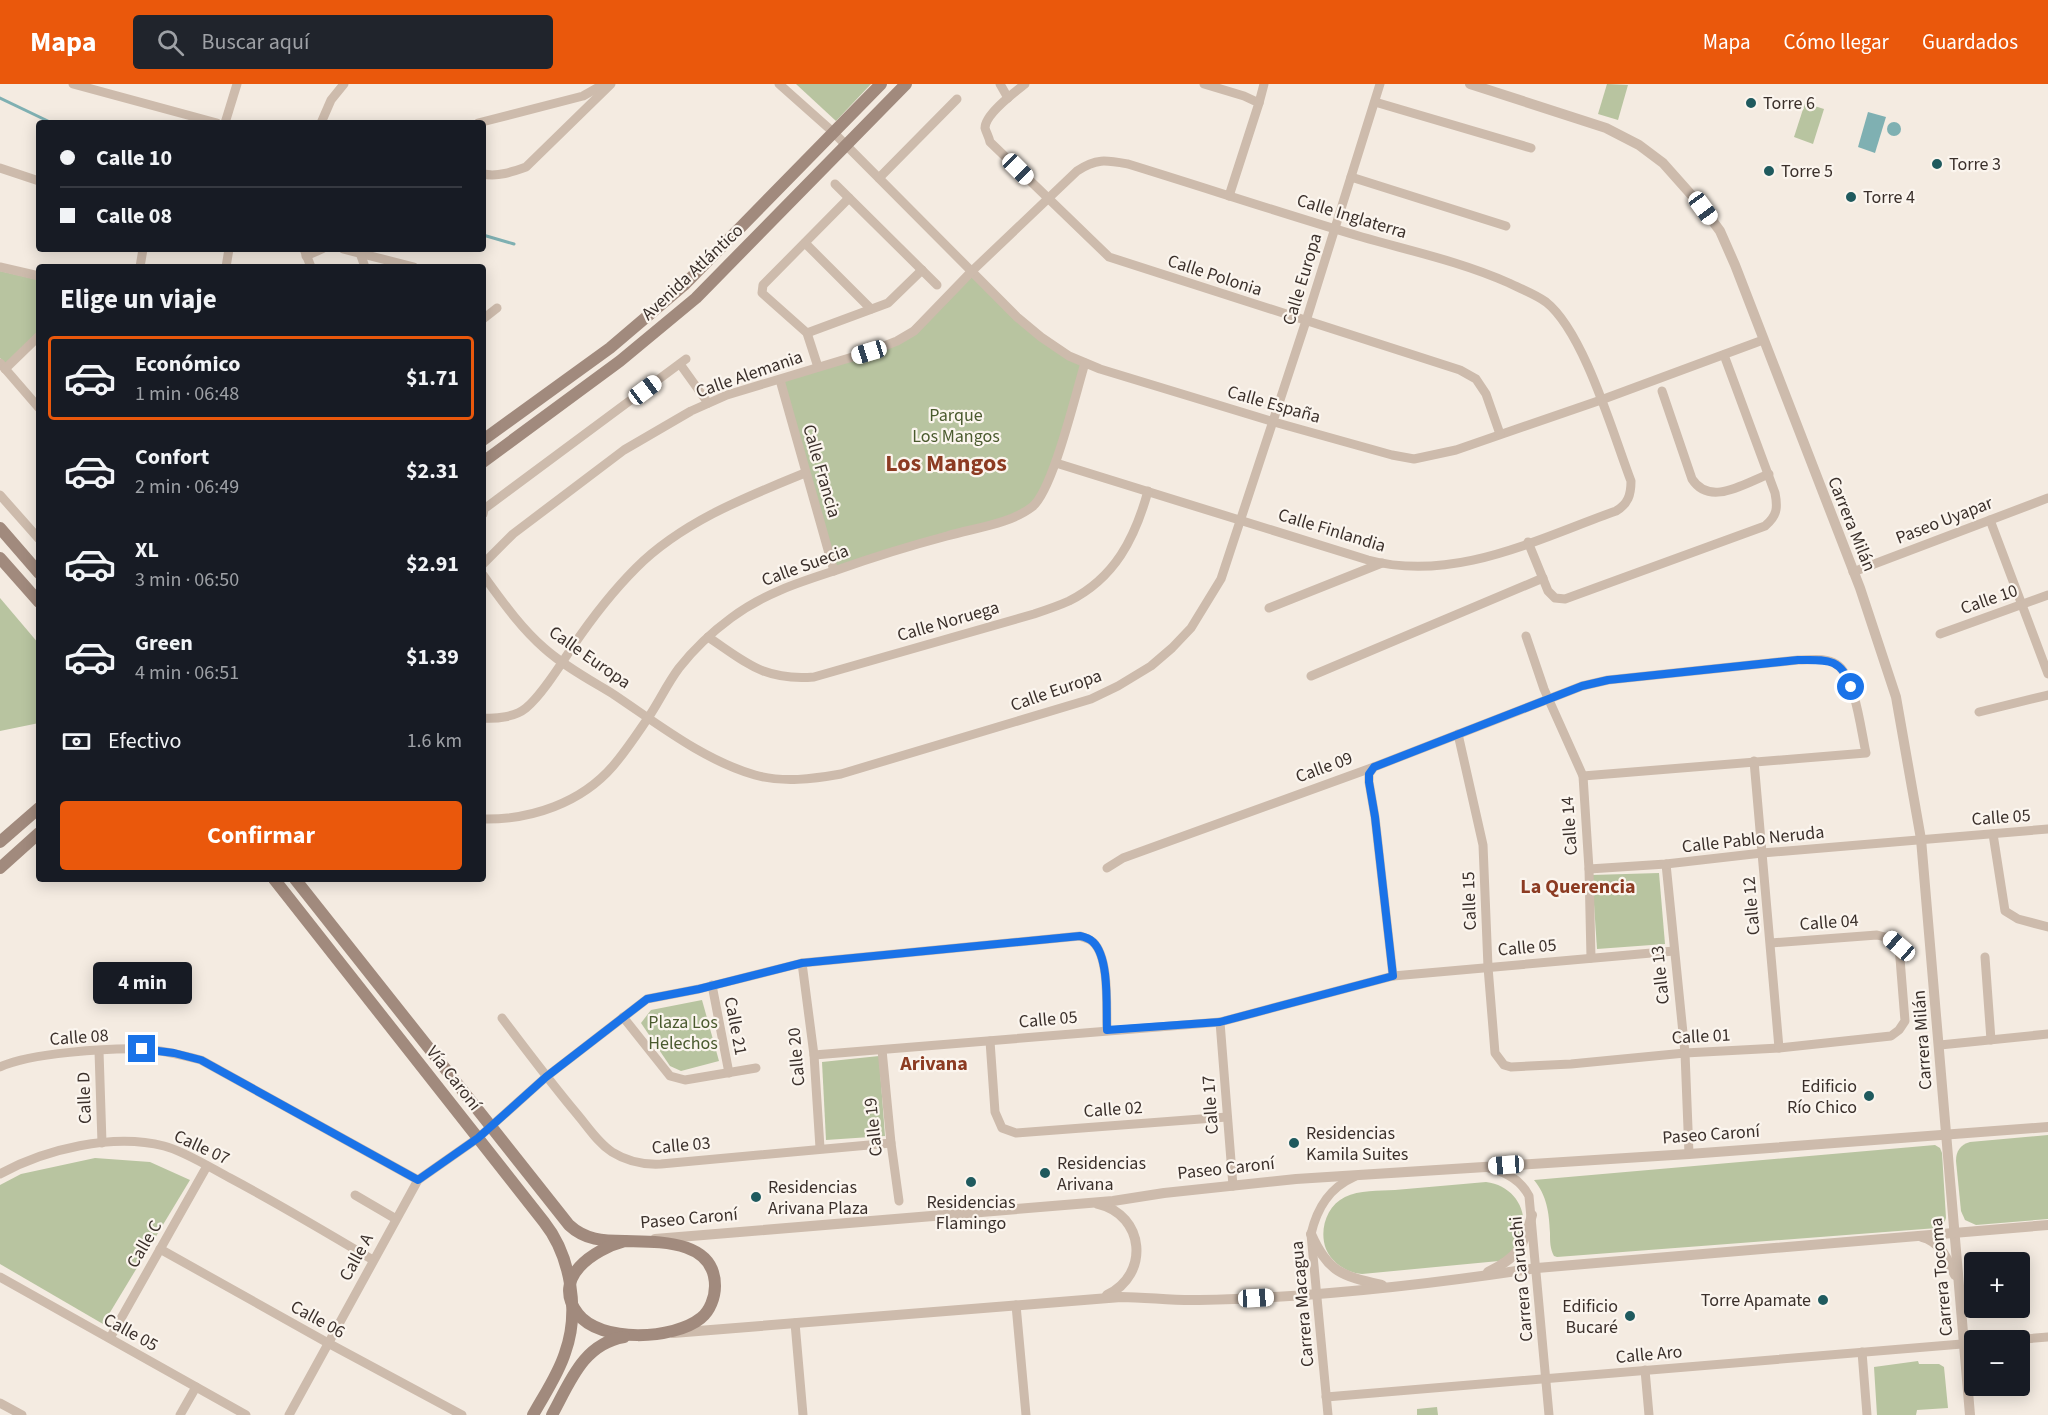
<!DOCTYPE html>
<html lang="es">
<head>
<meta charset="utf-8">
<style>
  body { margin:0; font-family:"Source Sans 3",sans-serif; background:#20242c; color:#f1f3f6; height:100vh; display:flex; flex-direction:column; font-size:22px; white-space:nowrap }
  * { box-sizing:border-box; margin:0 }
  p { font-size:20px; color:#9ea1a6 }
  .icon { flex:none; width:33px; height:33px; fill:none; stroke:currentColor; stroke-width:2; stroke-linecap:round; stroke-linejoin:round }
  .map { position:relative; flex:1; overflow:hidden }
  .drawer { position:absolute; left:36px; top:180px; width:450px; height:618px; display:flex; flex-direction:column; background:#171b24; border-radius:6px; box-shadow:0 3px 15px #0003 }
  .drawer>* { flex:none }
  .banner { position:absolute; left:36px; top:36px; width:450px; height:132px; border-radius:6px; box-shadow:0 3px 15px #0003; display:grid; align-content:center; height:132px; padding:0 24px; background:#171b24 }
  .fabs { position:absolute; left:1964px; top:1168px; display:grid; gap:12px }
  .fabs a { display:grid; place-items:center; width:66px; height:66px; border-radius:6px; background:#171b24; box-shadow:0 3px 15px #0003; font-size:30px }
  .end { position:absolute; width:27px; height:27px; margin:-14px; border:8px solid #1a73e8; background:#fff; box-shadow:0 0 0 3px #fff }
  .from { border-radius:50% }
  .bubble { position:absolute; height:42px; border-radius:6px; background:#171b24; box-shadow:0 3px 15px #0003; font-size:20px; font-weight:700; line-height:42px; text-align:center }
  .car { position:absolute; width:18px; height:36px; margin:-18px -9px; border-radius:8px; box-shadow:0 0 4px 2px #0007; background:linear-gradient(#fff 24%,#345 0 40%,#fff 0 76%,#345 0 86%,#fff 0) }
  .banner b { display:flex; align-items:center; gap:21px; height:57px; font-size:22px }
  .banner b+b { border-top:2px solid #363941 }
  .banner i { width:15px; height:15px; background:#f1f3f6 }
  ul { padding:0; list-style:none }
  li { display:flex; align-items:center; gap:18px; height:84px; margin:0 12px 9px; padding:0 12px; border:3px solid transparent; border-radius:6px }
  li div { flex:1 }
  li b { display:block; font-size:22px }
  li em { font-style:normal; font-weight:700 }
  li.active { border-color:#ea580c }
  li>.icon { width:54px; height:54px; stroke-width:1.5 }
  h2 { padding:0 24px; font-size:27px; line-height:72px }
  .pay { display:flex; align-items:center; gap:15px; height:66px; padding:0 24px; font-size:22px }
  .pay p { margin-inline-start:auto }
  .action { display:flex; gap:12px; margin-top:auto; padding:12px 24px }
  .action a { flex:1; height:69px; border-radius:6px; background:#ea580c; color:#fff; font-size:24px; font-weight:700; line-height:69px; text-align:center }
  header { display:flex; align-items:center; gap:36px; box-sizing:border-box; height:84px; padding:0 30px; background:#ea580c; color:#fff }
  header strong { font-size:28px }
  nav { display:flex; gap:33px; margin-inline-start:auto; font-size:21px }
  .search { width:420px; height:54px; background:#20242c; display:flex; align-items:center; gap:15px; box-sizing:border-box; padding:0 21px; border-radius:6px; color:#9ea1a6; font-size:22px }
  .map>svg:first-child { display:block }
  .green { fill:#b8c4a0 }
  .water { fill:#7fb0b2 }
  .lines { fill:none; stroke-linecap:round; stroke-linejoin:round }
  .stream { stroke:#7fb0b2; stroke-width:3 }
  .minor { stroke:#cdbbac; stroke-width:9 }
  .tertiary { stroke:#cdbbac; stroke-width:10 }
  .secondary { stroke:#a18a7d; stroke-width:12 }
  .route { stroke:#1a73e8; stroke-width:8 }
  .poi-dot { fill:#1f5a5e; stroke:#fbf5ee; stroke-width:2 }
  .labels { text-anchor:middle; stroke-width:4.5; stroke-linejoin:round; paint-order:stroke }
  .poi-label { font-size:18px; fill:#3b302b; stroke:#fbf5ee; text-anchor:start }
  .street-label { font-size:18px; fill:#3b302b; stroke:#fbf5ee }
  .park-label { font-size:18px; fill:#4a5a2e; stroke:#fbf5ee }
  .neighbourhood-label { font-size:20px; font-weight:bold; fill:#8c3b22; stroke:#fbf5ee }
  .district-label { font-size:24px; font-weight:bold; fill:#8c3b22; stroke:#fbf5ee }
</style>
</head>
<body>
<header>
<strong>Mapa</strong>
<div class="search"><svg class="icon" aria-label="search" viewBox="0 0 24 24"><circle cx="10" cy="10" r="6"/><path d="M15 15l6 6"/></svg>Buscar aquí</div>
<nav><a>Mapa</a><a>Cómo llegar</a><a>Guardados</a></nav>
</header>
<div class="map">
<svg width="2048" height="1331" viewBox="0 0 2048 1331">
  <rect width="100%" height="100%" fill="#f4ebe1"/>
  <!-- green -->
  <g class="green">
    <path d="M796,0H871L836,37Z"/>
    <path d="M1607,0L1628,1L1618,36L1598,30Z"/>
    <path d="M1805,19L1824,25L1813,60L1794,53Z"/>
    <path d="M0,187L39,196V248L6,280L0,274Z"/>
    <path d="M972,187L1017,233L1085,279L1043,410L1022,429L834,487L780,296L897,257Z"/>
    <path d="M0,514L39,560V639L0,647Z"/>
    <path d="M1659,789L1665,860L1597,865L1592,791Z"/>
    <path d="M702,916L719,977L681,987L670,982L641,939L651,926Z"/>
    <path d="M879,972L885,1052L826,1056L822,978Z"/>
    <path d="M2048,1051V1135L1976,1141L1965,1136L1961,1127L1956,1077C1956,1067 1960,1061 1970,1058Z"/>
    <path d="M1935,1061L1940,1064L1942,1069L1946,1134L1943,1142L1937,1144L1557,1173L1554,1172C1550,1165 1550,1157 1550,1149C1549,1128 1547,1112 1534,1096Z"/>
    <path d="M95,1074L150,1078L190,1096L103,1240L0,1180V1101L21,1090Z"/>
    <path d="M1486,1098C1520,1102 1535,1139 1514,1166C1511,1170 1503,1174 1499,1177L1362,1190C1347,1189 1332,1179 1326,1165C1319,1147 1326,1122 1345,1113C1359,1106 1379,1107 1395,1106C1425,1103 1456,1101 1486,1098Z"/>
    <path d="M1918,1277L1919,1280H1939L1944,1283L1948,1324L1917,1326L1916,1331H1877L1874,1283Z"/>
    <path d="M1437,1323L1438,1331H1417V1325Z"/>
  </g>
  <!-- water -->
  <g class="water">
    <path d="M1868,28L1886,33L1875,69L1858,63Z"/>
    <circle cx="1894" cy="45" r="7"/>
  </g>
  <g class="lines">
    <!-- stream -->
    <g class="stream">
      <path d="M0,14L52,39"/>
      <path d="M483,151L514,160"/>
    </g>
    <!-- minor -->
    <g class="minor">
      <path d="M73,0L217,39"/>
      <path d="M779,0L833,48L1017,233L1041,253L1069,272L1100,285L1274,338L1392,371L1414,375L1456,366L1601,316L1763,256"/>
      <path d="M1000,0L1008,14"/>
      <path d="M1025,0C1015,8 985,30 985,44C986,48 989,53 990,58L1109,173L1460,286L1476,295L1486,310L1500,350"/>
      <path d="M1204,0L1244,12L1259,19L1229,112"/>
      <path d="M1375,18L1531,64"/>
      <path d="M1259,19L1264,0"/>
      <path d="M225,39L237,0"/>
      <path d="M321,39L331,16L344,0"/>
      <path d="M478,39L583,12L604,0"/>
      <path d="M0,84L39,97"/>
      <path d="M483,90C498,93 512,88 526,83L611,0"/>
      <path d="M1351,93L1506,142"/>
      <path d="M879,94L957,15"/>
      <path d="M835,100L937,201"/>
      <path d="M805,159L871,225"/>
      <path d="M304,165L311,183"/>
      <path d="M343,165L414,183"/>
      <path d="M360,169L365,183"/>
      <path d="M306,172L322,165"/>
      <path d="M0,183L39,192"/>
      <path d="M140,183L143,165"/>
      <path d="M226,183L229,165"/>
      <path d="M483,235L497,224"/>
      <path d="M807,249L888,219L922,186"/>
      <path d="M0,279L39,324"/>
      <path d="M680,280L708,319"/>
      <path d="M818,283L807,249L762,209L763,201L849,114"/>
      <path d="M5,285L39,252"/>
      <path d="M780,296L834,487"/>
      <path d="M1662,307L1692,395C1710,423 1745,399 1769,390"/>
      <path d="M0,411L39,455"/>
      <path d="M483,430L484,425L686,275"/>
      <path d="M1990,436L2048,590"/>
      <path d="M1528,458L1548,507L1555,514L1565,515L1765,442C1777,432 1778,424 1775,409L1724,271"/>
      <path d="M483,480L513,450L624,366L691,327L727,311L869,268L897,257L914,247L972,187L1077,87C1096,74 1106,76 1128,80C1206,104 1284,130 1362,153C1411,167 1462,178 1509,199C1521,205 1535,210 1546,218C1584,248 1613,350 1631,397C1631,411 1628,420 1616,427C1537,455 1454,499 1368,476L1056,379"/>
      <path d="M1853,488L2048,414"/>
      <path d="M483,491C502,517 520,543 544,564C564,582 590,596 613,610C658,640 703,676 755,691C783,699 813,695 841,690L1091,615L1118,602L1151,582L1172,564L1191,544L1221,495L1306,237L1380,0"/>
      <path d="M1269,524L1382,479"/>
      <path d="M1940,550L2048,511"/>
      <path d="M1526,552L1544,605L1583,692L1589,785L1591,874"/>
      <path d="M708,553C747,579 764,597 814,593L1034,530C1046,526 1058,522 1069,517C1115,494 1135,454 1148,407"/>
      <path d="M1311,592L1543,494"/>
      <path d="M1979,628L2048,611"/>
      <path d="M483,634C497,635 515,633 526,624C542,611 561,580 573,562C590,537 614,506 636,484C682,438 746,413 805,389"/>
      <path d="M1458,650L1483,761L1488,883L1495,969L1504,981L1511,983L1571,980L1685,969L1779,964L1891,952L1899,946L1905,937L1899,862L1889,854L1877,851L1771,859"/>
      <path d="M1754,677L1779,964"/>
      <path d="M1374,683L1369,690V698L1375,733L1393,892"/>
      <path d="M483,735C531,736 581,719 613,682C626,667 637,650 648,634C659,618 667,600 679,584C694,565 712,548 731,534C763,510 797,499 834,487C871,474 909,462 947,452C974,444 1010,440 1032,423C1053,407 1076,308 1085,279"/>
      <path d="M1993,750L2005,827L2018,835L2048,843"/>
      <path d="M1666,780L1685,969L1689,1070"/>
      <path d="M1107,784L1123,774L1374,683L1582,602L1608,596L1798,576C1810,576 1826,573 1836,580C1855,591 1861,647 1866,669L1583,692"/>
      <path d="M1589,785L1666,780L1762,769L2048,745"/>
      <path d="M1985,873L1991,956"/>
      <path d="M802,879L814,971L820,1064"/>
      <path d="M712,901L729,989"/>
      <path d="M623,933L670,992L685,996L756,984"/>
      <path d="M502,934C527,967 551,999 577,1030C588,1043 598,1059 612,1068C628,1078 643,1081 661,1080L891,1059"/>
      <path d="M1220,938L1233,1102"/>
      <path d="M990,957L995,1028L1002,1044L1016,1049L1227,1033"/>
      <path d="M1940,961L2048,950"/>
      <path d="M882,966L891,1059L899,1117"/>
      <path d="M99,967L102,1059"/>
      <path d="M814,971L1220,938L1393,892L1674,867"/>
      <path d="M0,983C30,969 108,964 142,965C162,966 182,971 201,976L418,1096"/>
      <path d="M1489,1084C1506,1088 1521,1096 1529,1112L1549,1331"/>
      <path d="M0,1090C45,1065 113,1049 164,1062C184,1067 211,1084 230,1094C279,1120 326,1148 373,1176"/>
      <path d="M355,1111L396,1135"/>
      <path d="M160,1165L328,1259L462,1331"/>
      <path d="M0,1193L246,1331"/>
      <path d="M1016,1221L1026,1331"/>
      <path d="M795,1239L803,1331"/>
      <path d="M110,1254L207,1082"/>
      <path d="M2000,1257L2048,1253"/>
      <path d="M1862,1268L1867,1331"/>
      <path d="M1645,1286L1649,1331"/>
      <path d="M1326,1313L1974,1259"/>
      <path d="M0,1319L22,1331"/>
      <path d="M180,1331L196,1303"/>
      <path d="M289,1331L418,1096L478,1054L546,993L647,915L699,905L802,879L1080,852C1085,854 1090,855 1093,858C1110,874 1106,924 1107,946"/>
      <path d="M1328,1331L1311,1150C1317,1124 1329,1104 1354,1093"/>
    </g>
    <!-- tertiary -->
    <g class="tertiary">
      <path d="M1470,0L1606,44L1639,61L1663,79L1703,124L1720,147L1735,181L1860,504L1896,613L1921,755L1970,1331"/>
      <path d="M1098,1120C1145,1131 1150,1191 1107,1211"/>
      <path d="M1311,1150C1328,1189 1343,1192 1382,1201"/>
      <path d="M1922,1153C1941,1158 1947,1175 1955,1191"/>
      <path d="M655,1155L1113,1117L1164,1109L1296,1095L1689,1070L2048,1043"/>
      <path d="M1488,1188C1519,1173 1523,1163 1532,1131"/>
      <path d="M673,1249L1121,1213C1147,1213 1173,1217 1199,1216C1312,1214 1425,1201 1537,1184L2048,1141"/>
    </g>
    <!-- secondary -->
    <g class="secondary">
      <path d="M483,356L610,264L684,201L881,0"/>
      <path d="M483,378L620,277L696,214L906,0"/>
      <path d="M0,444L39,489"/>
      <path d="M0,474L39,518"/>
      <path d="M0,758L39,724"/>
      <path d="M0,784L39,749"/>
      <path d="M274,795L544,1138C571,1172 580,1228 565,1269C558,1291 544,1311 533,1331"/>
      <path d="M295,795L569,1141C585,1156 603,1157 625,1157"/>
      <path d="M625,1157C657,1158 715,1155 715,1202C715,1213 710,1227 701,1234C674,1256 600,1259 578,1230C550,1194 594,1165 625,1157Z"/>
      <path d="M552,1331C570,1298 583,1260 624,1253"/>
    </g>
  </g>
  <g class="lines">
    <!-- route -->
    <path class="route" d="M142,965L174,969L201,976L418,1096L478,1054L546,993L647,915L699,905L802,879L1080,852C1085,853 1090,855 1093,858C1110,874 1106,924 1107,946L1220,938L1393,892L1375,733L1369,698V690L1374,683L1582,602L1608,596L1798,576C1826,576 1841,573 1851,603"/>
  </g>
  <!-- markers -->
  <g class="poi-dot">
    <circle cx="1751" cy="19" r="6"/>
    <circle cx="1937" cy="80" r="6"/>
    <circle cx="1769" cy="87" r="6"/>
    <circle cx="1851" cy="113" r="6"/>
    <circle cx="1869" cy="1012" r="6"/>
    <circle cx="1294" cy="1059" r="6"/>
    <circle cx="1045" cy="1089" r="6"/>
    <circle cx="971" cy="1098" r="6"/>
    <circle cx="756" cy="1113" r="6"/>
    <circle cx="1823" cy="1216" r="6"/>
    <circle cx="1630" cy="1232" r="6"/>
  </g>
  <g class="labels">
    <!-- poi labels -->
    <g class="poi-label">
      <text x="1763" y="25">Torre 6</text>
      <text x="1949" y="86">Torre 3</text>
      <text x="1781" y="93">Torre 5</text>
      <text x="1863" y="119">Torre 4</text>
      <text x="1857" y="1008" text-anchor="end">Edificio<tspan x="1857" dy="21">Río Chico</tspan></text>
      <text x="1306" y="1055">Residencias<tspan x="1306" dy="21">Kamila Suites</tspan></text>
      <text x="1057" y="1085">Residencias<tspan x="1057" dy="21">Arivana</tspan></text>
      <text x="768" y="1109">Residencias<tspan x="768" dy="21">Arivana Plaza</tspan></text>
      <text x="971" y="1124" text-anchor="middle">Residencias<tspan x="971" dy="21">Flamingo</tspan></text>
      <text x="1811" y="1222" text-anchor="end">Torre Apamate</text>
      <text x="1618" y="1228" text-anchor="end">Edificio<tspan x="1618" dy="21">Bucaré</tspan></text>
    </g>
    <!-- street labels -->
    <g class="street-label">
      <text transform="translate(1352 132) rotate(17)" y="6">Calle Inglaterra</text>
      <text transform="translate(692 188) rotate(-43)" y="6">Avenida Atlántico</text>
      <text transform="translate(1215 191) rotate(18)" y="6">Calle Polonia</text>
      <text transform="translate(1302 195) rotate(-73)" y="6">Calle Europa</text>
      <text transform="translate(749 290) rotate(-19)" y="6">Calle Alemania</text>
      <text transform="translate(1274 320) rotate(16)" y="6">Calle España</text>
      <text transform="translate(822 387) rotate(74)" y="6">Calle Francia</text>
      <text transform="translate(1944 436) rotate(-21)" y="6">Paseo Uyapar</text>
      <text transform="translate(1852 440) rotate(68)" y="6">Carrera Milán</text>
      <text transform="translate(1332 446) rotate(17)" y="6">Calle Finlandia</text>
      <text transform="translate(805 481) rotate(-20)" y="6">Calle Suecia</text>
      <text transform="translate(1989 515) rotate(-19)" y="6">Calle 10</text>
      <text transform="translate(948 537) rotate(-16)" y="6">Calle Noruega</text>
      <text transform="translate(590 573) rotate(35)" y="6">Calle Europa</text>
      <text transform="translate(1056 606) rotate(-19)" y="6">Calle Europa</text>
      <text transform="translate(1324 683) rotate(-20)" y="6">Calle 09</text>
      <text transform="translate(2001 733) rotate(-4)" y="6">Calle 05</text>
      <text transform="translate(1569 742) rotate(-94)" y="6">Calle 14</text>
      <text transform="translate(1753 755) rotate(-6)" y="6">Calle Pablo Neruda</text>
      <text transform="translate(1469 817) rotate(-92)" y="6">Calle 15</text>
      <text transform="translate(1751 822) rotate(-95)" y="6">Calle 12</text>
      <text transform="translate(1829 838) rotate(-4)" y="6">Calle 04</text>
      <text transform="translate(1527 863) rotate(-5)" y="6">Calle 05</text>
      <text transform="translate(1660 891) rotate(-96)" y="6">Calle 13</text>
      <text transform="translate(1048 935) rotate(-5)" y="6">Calle 05</text>
      <text transform="translate(736 942) rotate(79)" y="6">Calle 21</text>
      <text transform="translate(1701 952) rotate(-3)" y="6">Calle 01</text>
      <text transform="translate(79 953) rotate(-4)" y="6">Calle 08</text>
      <text transform="translate(1922 956) rotate(-94)" y="6">Carrera Milán</text>
      <text transform="translate(796 973) rotate(-95)" y="6">Calle 20</text>
      <text transform="translate(454 994) rotate(52)" y="6">Vía Caroní</text>
      <text transform="translate(84 1014) rotate(-92)" y="6">Calle D</text>
      <text transform="translate(1210 1021) rotate(-94)" y="6">Calle 17</text>
      <text transform="translate(1113 1025) rotate(-4)" y="6">Calle 02</text>
      <text transform="translate(873 1043) rotate(-96)" y="6">Calle 19</text>
      <text transform="translate(1711 1050) rotate(-4)" y="6">Paseo Caroní</text>
      <text transform="translate(681 1061) rotate(-5)" y="6">Calle 03</text>
      <text transform="translate(202 1063) rotate(25)" y="6">Calle 07</text>
      <text transform="translate(1226 1084) rotate(-6)" y="6">Paseo Caroní</text>
      <text transform="translate(689 1134) rotate(-5)" y="6">Paseo Caroní</text>
      <text transform="translate(144 1160) rotate(-60)" y="6">Calle C</text>
      <text transform="translate(356 1173) rotate(-61)" y="6">Calle A</text>
      <text transform="translate(1941 1193) rotate(-95)" y="6">Carrera Tocoma</text>
      <text transform="translate(1521 1195) rotate(-95)" y="6">Carrera Caruachi</text>
      <text transform="translate(1302 1220) rotate(-95)" y="6">Carrera Macagua</text>
      <text transform="translate(318 1235) rotate(29)" y="6">Calle 06</text>
      <text transform="translate(131 1248) rotate(29)" y="6">Calle 05</text>
      <text transform="translate(1649 1270) rotate(-5)" y="6">Calle Aro</text>
    </g>
    <!-- park labels -->
    <g class="park-label">
      <text x="956" y="337">Parque<tspan x="956" dy="21">Los Mangos</tspan></text>
      <text x="683" y="944">Plaza Los<tspan x="683" dy="21">Helechos</tspan></text>
    </g>
    <!-- neighbourhood labels -->
    <g class="neighbourhood-label">
      <text x="1578" y="809">La Querencia</text>
      <text x="934" y="986">Arivana</text>
    </g>
    <!-- district labels -->
    <g class="district-label">
      <text x="946" y="387">Los Mangos</text>
    </g>
  </g>
</svg>
<div class="fabs">
<a>+</a>
<a>−</a>
</div>
<i class="end from" style="left:1851px;top:603px"></i>
<i class="end" style="left:142px;top:965px"></i>
<div class="bubble" style="left:93px;top:878px;width:99px">4 min</div>
<i class="car" style="left:1018px;top:85px;rotate:135deg"></i>
<i class="car" style="left:1703px;top:124px;rotate:144deg"></i>
<i class="car" style="left:869px;top:268px;rotate:253deg"></i>
<i class="car" style="left:645px;top:306px;rotate:53deg"></i>
<i class="car" style="left:1899px;top:862px;rotate:311deg"></i>
<i class="car" style="left:1506px;top:1081px;rotate:266deg"></i>
<i class="car" style="left:1256px;top:1214px;rotate:87deg"></i>
<div class="banner">
<b><i class="from"></i>Calle 10</b>
<b><i></i>Calle 08</b>
</div>
<section class="drawer">
<h2>Elige un viaje</h2>
<ul>
<li class="active"><svg class="icon" aria-label="car" viewBox="0 0 24 24"><path d="M5 17H2v-5l4-1 3-4h7l3 4 3 1v5h-3M9 17h6M6 11h13"/><circle cx="7" cy="17" r="2"/><circle cx="17" cy="17" r="2"/></svg><div><b>Económico</b><p>1 min · 06:48</p></div><em>$1.71</em></li>
<li><svg class="icon" aria-label="car" viewBox="0 0 24 24"><path d="M5 17H2v-5l4-1 3-4h7l3 4 3 1v5h-3M9 17h6M6 11h13"/><circle cx="7" cy="17" r="2"/><circle cx="17" cy="17" r="2"/></svg><div><b>Confort</b><p>2 min · 06:49</p></div><em>$2.31</em></li>
<li><svg class="icon" aria-label="car" viewBox="0 0 24 24"><path d="M5 17H2v-5l4-1 3-4h7l3 4 3 1v5h-3M9 17h6M6 11h13"/><circle cx="7" cy="17" r="2"/><circle cx="17" cy="17" r="2"/></svg><div><b>XL</b><p>3 min · 06:50</p></div><em>$2.91</em></li>
<li><svg class="icon" aria-label="car" viewBox="0 0 24 24"><path d="M5 17H2v-5l4-1 3-4h7l3 4 3 1v5h-3M9 17h6M6 11h13"/><circle cx="7" cy="17" r="2"/><circle cx="17" cy="17" r="2"/></svg><div><b>Green</b><p>4 min · 06:51</p></div><em>$1.39</em></li>
</ul>
<div class="pay"><svg class="icon" aria-label="cash" viewBox="0 0 24 24"><path d="M3 7h18v10H3z"/><circle cx="12" cy="12" r="2"/></svg>Efectivo<p>1.6 km</p></div>
<div class="action"><a>Confirmar</a></div>
</section>
</div>
</body>
</html>
